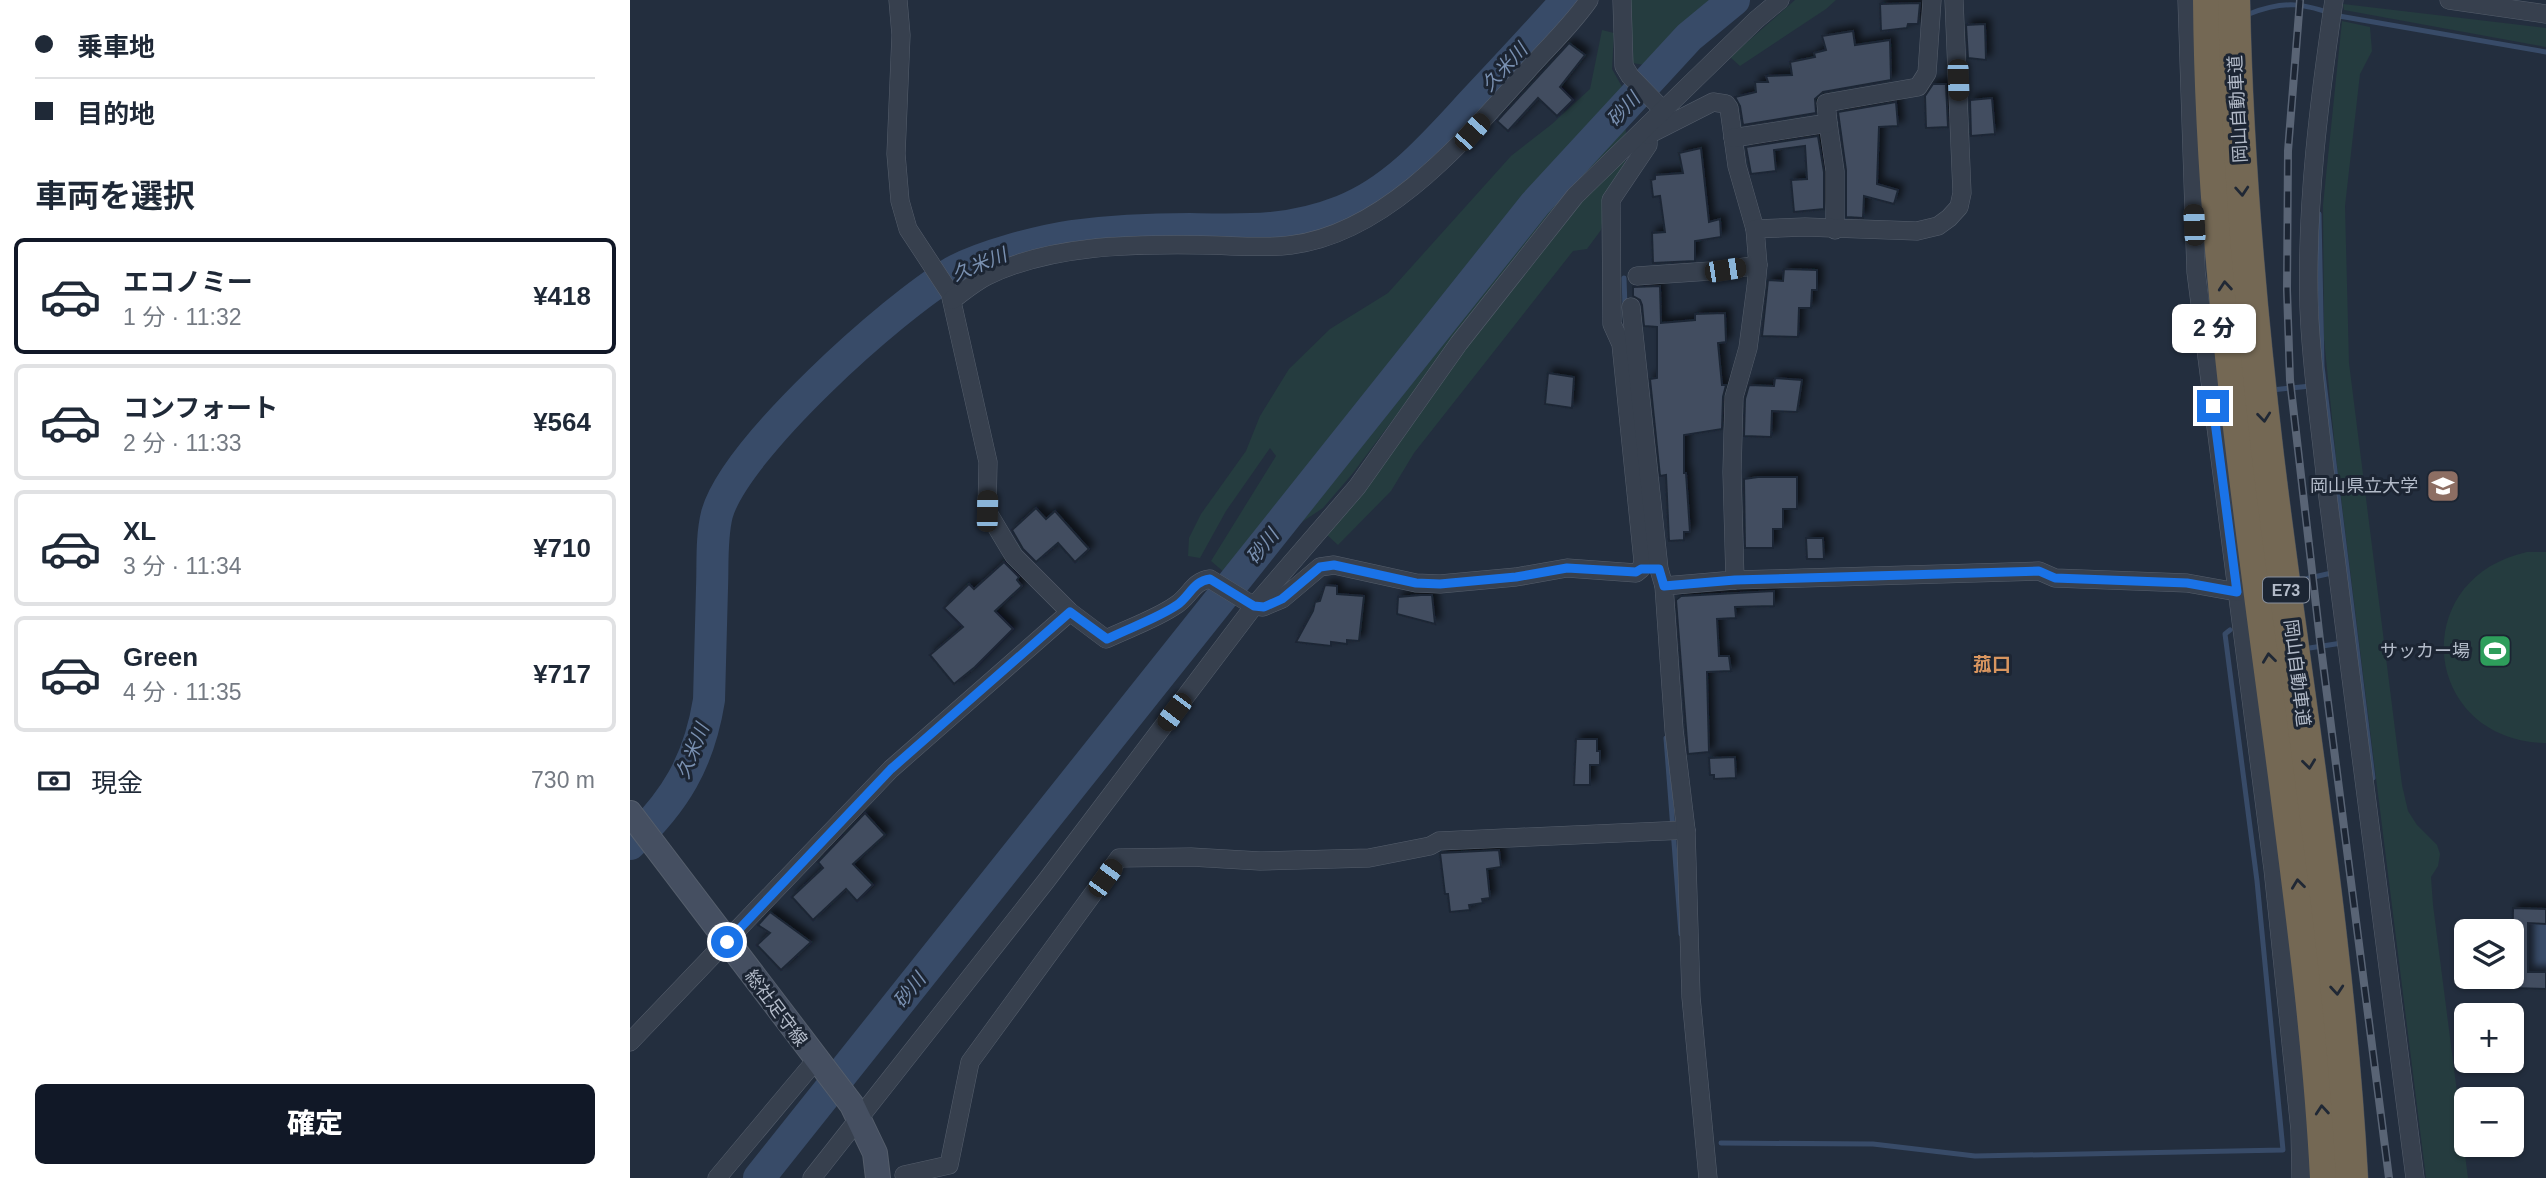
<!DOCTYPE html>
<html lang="ja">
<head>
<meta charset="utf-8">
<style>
  body { margin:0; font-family:Arial,"Noto Sans JP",sans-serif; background:#f2f2f3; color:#1f2937; height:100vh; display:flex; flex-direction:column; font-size:26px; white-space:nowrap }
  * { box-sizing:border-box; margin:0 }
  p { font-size:23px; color:#747a83 }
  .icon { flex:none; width:38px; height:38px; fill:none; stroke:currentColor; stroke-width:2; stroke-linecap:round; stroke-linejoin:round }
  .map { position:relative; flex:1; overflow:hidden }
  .drawer { display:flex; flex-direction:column; background:#fff; width:630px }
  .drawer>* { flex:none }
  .top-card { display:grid; align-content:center; height:154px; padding:0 35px; background:#fff }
  .fabs { position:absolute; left:1824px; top:919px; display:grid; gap:14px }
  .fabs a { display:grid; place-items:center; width:70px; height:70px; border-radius:10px; background:#fff; box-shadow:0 2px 5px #0004; font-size:35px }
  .end { position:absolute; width:32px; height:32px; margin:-16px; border:9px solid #1a73e8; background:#fff; box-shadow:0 0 0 4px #fff }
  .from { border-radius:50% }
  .bubble { position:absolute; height:49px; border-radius:10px; background:#fff; box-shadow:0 2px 5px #0004; font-size:23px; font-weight:800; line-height:49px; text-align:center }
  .car { position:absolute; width:21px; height:42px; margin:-21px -10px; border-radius:9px; box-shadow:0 0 5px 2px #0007; background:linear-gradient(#222 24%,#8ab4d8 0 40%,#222 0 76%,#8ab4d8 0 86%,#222 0) }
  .top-card b { display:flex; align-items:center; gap:24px; height:66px; font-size:26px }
  .top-card b+b { border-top:2px solid #e0e1e3 }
  .top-card i { width:18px; height:18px; background:#1f2937 }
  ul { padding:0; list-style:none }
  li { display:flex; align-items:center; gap:21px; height:116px; margin:0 14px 10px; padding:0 21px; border:4px solid #e0e1e3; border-radius:10px }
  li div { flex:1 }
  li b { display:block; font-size:26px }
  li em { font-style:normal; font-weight:800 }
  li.on { border-color:#111827 }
  li>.icon { width:63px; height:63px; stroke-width:1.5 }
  h2 { padding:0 35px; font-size:32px; line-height:84px }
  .pay { display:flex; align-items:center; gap:18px; height:77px; padding:0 35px; font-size:26px }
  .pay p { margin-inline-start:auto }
  .action { display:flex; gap:14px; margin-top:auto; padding:14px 35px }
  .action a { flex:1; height:80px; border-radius:10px; background:#111827; color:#fff; font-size:28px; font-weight:800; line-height:80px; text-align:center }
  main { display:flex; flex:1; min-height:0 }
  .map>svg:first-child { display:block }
  .green { fill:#253c3f }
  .water { fill:#384b68 }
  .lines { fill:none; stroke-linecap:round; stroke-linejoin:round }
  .stream { stroke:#384b68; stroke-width:5 }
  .river { stroke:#384b68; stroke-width:32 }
  .building { fill:#424e60; stroke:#1e2735; stroke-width:2; filter:url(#shadow) }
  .street-casing { stroke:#555e6c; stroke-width:19 }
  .secondary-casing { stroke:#555e6c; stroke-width:26 }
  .highway-casing { stroke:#424b59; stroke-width:33 }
  .street { stroke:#37404e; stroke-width:18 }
  .secondary { stroke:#454f61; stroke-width:24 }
  .highway { stroke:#746854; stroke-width:32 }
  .rail-casing { stroke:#596475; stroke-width:8 }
  .rail { stroke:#1c2533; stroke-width:5; stroke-dasharray:16; stroke-linecap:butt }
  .oneway { stroke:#202835 }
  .route { stroke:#1a73e8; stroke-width:9 }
  .labels { text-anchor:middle; stroke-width:6; stroke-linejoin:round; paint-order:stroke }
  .shield { fill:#1c2533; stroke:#868e9c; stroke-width:2 }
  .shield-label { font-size:16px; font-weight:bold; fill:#b3bbc9 }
  .street-label { font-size:18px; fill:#b3bbc9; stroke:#1c2533 }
  .poi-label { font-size:18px; fill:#b3bbc9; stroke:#1c2533; text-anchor:end }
  .water-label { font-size:19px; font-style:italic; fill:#7a91b2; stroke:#1c2533 }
  .neighbourhood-label { font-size:19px; font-weight:bold; fill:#d8955f; stroke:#1c2533 }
</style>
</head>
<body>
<main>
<section class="drawer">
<div class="top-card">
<b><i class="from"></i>乗車地</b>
<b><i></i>目的地</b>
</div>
<h2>車両を選択</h2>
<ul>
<li class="on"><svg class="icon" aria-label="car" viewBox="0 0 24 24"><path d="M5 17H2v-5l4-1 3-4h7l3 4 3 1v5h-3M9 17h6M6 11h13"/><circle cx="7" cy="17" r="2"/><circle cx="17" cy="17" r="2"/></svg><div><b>エコノミー</b><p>1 分 · 11:32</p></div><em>¥418</em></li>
<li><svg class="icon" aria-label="car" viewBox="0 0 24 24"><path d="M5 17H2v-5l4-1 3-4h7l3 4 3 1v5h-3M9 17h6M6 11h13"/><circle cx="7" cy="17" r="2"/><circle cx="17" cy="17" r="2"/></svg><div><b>コンフォート</b><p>2 分 · 11:33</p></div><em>¥564</em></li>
<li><svg class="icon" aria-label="car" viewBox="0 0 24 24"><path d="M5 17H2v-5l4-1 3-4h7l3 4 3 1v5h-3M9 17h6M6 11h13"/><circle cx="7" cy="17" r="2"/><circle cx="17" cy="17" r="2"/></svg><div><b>XL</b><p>3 分 · 11:34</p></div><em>¥710</em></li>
<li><svg class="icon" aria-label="car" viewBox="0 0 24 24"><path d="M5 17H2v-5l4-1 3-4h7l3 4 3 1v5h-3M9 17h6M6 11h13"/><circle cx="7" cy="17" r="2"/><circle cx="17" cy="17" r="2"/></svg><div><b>Green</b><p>4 分 · 11:35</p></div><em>¥717</em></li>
</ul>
<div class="pay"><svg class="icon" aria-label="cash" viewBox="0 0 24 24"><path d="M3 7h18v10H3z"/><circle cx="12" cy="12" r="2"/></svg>現金<p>730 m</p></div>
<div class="action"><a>確定</a></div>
</section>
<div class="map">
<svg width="1916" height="1178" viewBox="0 0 1916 1178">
  <defs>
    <filter id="shadow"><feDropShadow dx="5" dy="-5" stdDeviation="3.5" flood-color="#0009"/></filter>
  </defs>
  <rect width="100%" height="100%" fill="#232e3e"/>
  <!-- green -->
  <g class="green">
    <path d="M1001,0H1088L1019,66L1003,63Z"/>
    <path d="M1165,0H1206L1196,9L1110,66L1100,57Z"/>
    <path d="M1713,4L1916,28V47L1714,10Z"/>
    <path d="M1712,21L1740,27L1742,51L1730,74L1715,206L1719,363L1772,785L1778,811L1787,825L1807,845L1810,854L1808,866L1801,877L1803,905L1838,1178H1796L1706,458L1694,339L1693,205Z"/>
    <path d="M972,30L984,33L982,69L995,92L996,134L934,199L822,341L723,473L693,508L595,573L581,561L646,456L640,448L596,511L570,558L558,556L559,538L571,514L616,451L630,416L659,369L700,329L758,293L881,156L922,124L960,89Z"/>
    <path d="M994,156L996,165L975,203L971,230L957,249L943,251L784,453L761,491L708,545L696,534L835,346L954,197Z"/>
    <path d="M1897,552H1916V743C1792,741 1775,579 1897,552Z"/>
  </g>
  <!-- water -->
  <path class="water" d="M1898,923L1916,924V972H1898Z"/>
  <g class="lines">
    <!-- stream -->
    <g class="stream">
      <path d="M1619,14C1655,0 1673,3 1709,16L1916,52"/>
      <path d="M1689,214L1692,366L1743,778"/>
      <path d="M994,278L995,307"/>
      <path d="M1642,390L1681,386"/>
      <path d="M1668,593L1675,579L1706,572"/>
      <path d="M1673,649L1712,643"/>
      <path d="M1036,738L1051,934"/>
      <path d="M1091,1143L1243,1144L1345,1156L1653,1150L1627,881L1595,634L1600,630"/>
    </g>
    <!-- river -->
    <g class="river">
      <path d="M0,844C45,802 69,762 79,700C80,663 81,626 82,588C83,564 81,538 87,514C106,448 262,308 323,272C352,256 409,241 442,236C480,231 521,229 560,229C615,230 659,232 712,211C766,190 806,142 845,100C876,67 907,34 937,0"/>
      <path d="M129,1178L905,204L1059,37L1104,0"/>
    </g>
  </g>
  <!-- building -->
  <g class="building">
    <path d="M1290,3L1288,24H1278L1277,28L1251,31L1250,4Z"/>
    <path d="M1355,24L1356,60L1338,58L1336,25Z"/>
    <path d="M1223,31L1225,45L1260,40L1261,80L1193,92L1185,99L1186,113L1113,125L1110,106L1105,97L1126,92L1125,82H1138L1136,76L1162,75L1160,62L1185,57L1184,53L1196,50L1192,36Z"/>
    <path d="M939,43L955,55L930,87L943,100L927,116L908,98L878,131L867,121Z"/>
    <path d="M1303,84H1316L1318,127L1296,128L1295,96Z"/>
    <path d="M1362,98L1365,134L1341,136L1340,100Z"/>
    <path d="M1266,102L1268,126L1249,127L1247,184L1268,190L1264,204L1234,196L1233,218L1216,217V170L1208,112Z"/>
    <path d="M1188,136L1194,172V209L1164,212L1161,180L1177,179L1175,146L1144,150L1146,171L1121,174L1116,147Z"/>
    <path d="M1071,148L1079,222L1090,219L1091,237L1065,241V261L1023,263L1022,233L1035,232L1030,196L1023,197L1021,180L1025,179V175L1053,173L1049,153Z"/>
    <path d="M1154,269L1187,270V290H1182L1181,308H1169L1168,337L1132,336L1138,280L1153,281Z"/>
    <path d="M1030,286L1031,323L1065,320V314L1095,313L1096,342L1088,343L1092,385H1096L1093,397L1092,429L1054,435V473H1056L1060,532H1054V540L1039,541L1036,475L1030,476L1020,379L1027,378V327L1014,326L1012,305L1010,300L1003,296V287Z"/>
    <path d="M918,373L944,377L942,408L915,404Z"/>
    <path d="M1145,378L1172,380L1167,412L1142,411L1141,437L1114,436L1115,399L1119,385L1144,386Z"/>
    <path d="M1128,477H1167V509H1153V529H1143V548H1115L1114,479Z"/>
    <path d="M406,508L416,519L425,511L459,549L445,562L428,543L406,562L393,549L382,530Z"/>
    <path d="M1176,538H1193L1194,559H1177Z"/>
    <path d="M374,562L389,577L387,580L392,586L365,611L383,629L345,667L324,684L300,655L333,627L314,608L339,584L344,589Z"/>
    <path d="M695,585L707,586V594L734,596L729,641L717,640V644L701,642V646L666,642L683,611L685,602L690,601Z"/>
    <path d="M1144,591V606L1105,607L1106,618L1087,619L1089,656H1099L1101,671L1077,672L1079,752L1058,754L1046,600L1051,596Z"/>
    <path d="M791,595H802L805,624L767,614L768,597Z"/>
    <path d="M946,739H967V751H970V765H960V785H944Z"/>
    <path d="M1105,757L1106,778L1084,779V775H1080L1079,758Z"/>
    <path d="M235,813L255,835L223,864L243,885L227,901L216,889L183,920L162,897L193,868L188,862Z"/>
    <path d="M869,850L871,867L857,869L860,898L852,899L853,903L839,905L840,910L820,912L818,894H815L810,853Z"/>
    <path d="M1883,908L1916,909V924L1898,923V972H1916V989L1882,988Z"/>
    <path d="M140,912L181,942L151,970L127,945L140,933L128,925Z"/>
  </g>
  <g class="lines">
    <defs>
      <g id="street">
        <path d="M268,0L271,35L266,154L270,201L278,229L320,293L358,462L357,511L384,556L440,612L476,639C499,628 526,619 546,605C560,596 563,581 580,579L624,606L633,607L652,599L690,567L704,565L786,583L810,584L886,577L937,568L1006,573L1011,569L1013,561L991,344L982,324L981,200L1018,145V125"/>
        <path d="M992,0L994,66L1000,76L1033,110"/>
        <path d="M1557,0L1566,272L1643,869L1670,1130L1671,1178"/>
        <path d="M1704,0C1689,101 1676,205 1679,307C1681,366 1690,424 1696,482L1785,1178"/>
        <path d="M1819,0L1916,14"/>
        <path d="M1198,123L1205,171V230"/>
        <path d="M1018,135L1083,102L1096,104L1099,108L1107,166L1125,229"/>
        <path d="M1103,138L1198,123L1196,103L1288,87L1297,73L1302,0"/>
        <path d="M1007,276L1095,270L1128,265"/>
        <path d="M322,300C333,292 345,282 357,276C421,245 501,244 571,245C601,245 632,249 661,245C757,233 835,139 896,72C917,48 941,26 959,0"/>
        <path d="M1001,307L1029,569L1034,586"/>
        <path d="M1105,580L1409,571L1425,578L1557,583L1607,592"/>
        <path d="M0,1042L261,769L440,612"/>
        <path d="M274,1175L319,1165L340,1062L489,858L561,857L630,861L739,858L800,846L809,841L1056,830"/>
        <path d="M87,1178L186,1060"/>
        <path d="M182,1178L416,881L624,606L727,487L829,343L945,196L1126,20L1150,0"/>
        <path d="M1078,1178L1061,997L1056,830L1044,730L1034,586L1105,580L1102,472L1104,397L1118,348L1126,287L1128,265L1125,229L1175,227L1287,231L1308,226L1319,218L1329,207L1332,193L1324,0"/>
      </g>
      <path id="secondary" d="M0,813L222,1105L245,1153L248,1178"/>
      <g id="highway">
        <path d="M1579,0C1581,260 1620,518 1654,776C1671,909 1689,1043 1696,1178"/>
        <path d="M1604,0C1607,153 1620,305 1638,457C1667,697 1709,936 1722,1178"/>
      </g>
    </defs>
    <!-- street casing -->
    <use href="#street" class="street-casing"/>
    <!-- secondary casing -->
    <use href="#secondary" class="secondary-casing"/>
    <!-- highway casing -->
    <use href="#highway" class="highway-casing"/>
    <!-- street -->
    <use href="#street" class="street"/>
    <!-- secondary -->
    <use href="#secondary" class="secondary"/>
    <!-- highway -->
    <use href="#highway" class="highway"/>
    <defs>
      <path id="rail" d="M1670,0L1658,151L1657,290L1660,380L1690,640L1759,1178"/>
    </defs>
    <!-- rail casing -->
    <use href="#rail" class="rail-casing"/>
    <!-- rail -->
    <use href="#rail" class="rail"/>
  </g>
  <!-- one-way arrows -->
  <defs><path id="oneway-chevron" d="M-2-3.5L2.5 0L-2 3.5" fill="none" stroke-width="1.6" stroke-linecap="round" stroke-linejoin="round" transform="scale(1.75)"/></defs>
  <g class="oneway">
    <use href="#oneway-chevron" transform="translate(1612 191) rotate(86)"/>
    <use href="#oneway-chevron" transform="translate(1595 286) rotate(-95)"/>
    <use href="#oneway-chevron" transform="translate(1634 417) rotate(84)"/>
    <use href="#oneway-chevron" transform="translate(1639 658) rotate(-97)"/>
    <use href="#oneway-chevron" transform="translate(1679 764) rotate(83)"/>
    <use href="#oneway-chevron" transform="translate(1668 884) rotate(-97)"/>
    <use href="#oneway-chevron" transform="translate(1707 990) rotate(85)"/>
    <use href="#oneway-chevron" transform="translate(1692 1110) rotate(-95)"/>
  </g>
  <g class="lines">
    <!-- route -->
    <path class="route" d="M97,942L261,769L440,612L477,639C499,628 526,619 547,605C560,596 563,581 580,579L624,606L634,607L652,599L690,567L704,565L786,583L810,584L886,577L937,568L1006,572L1011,569H1029L1034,586L1105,580L1409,571L1425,578L1557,583L1607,592L1583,406"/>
  </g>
  <!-- icons -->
  <defs>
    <symbol id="university-square" viewBox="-11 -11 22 22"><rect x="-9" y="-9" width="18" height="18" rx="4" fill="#8d6e63" stroke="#1c2533"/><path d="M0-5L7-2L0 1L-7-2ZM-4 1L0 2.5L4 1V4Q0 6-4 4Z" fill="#fff"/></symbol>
    <symbol id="stadium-square" viewBox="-11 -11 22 22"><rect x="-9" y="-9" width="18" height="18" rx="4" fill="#2e9e5b" stroke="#1c2533"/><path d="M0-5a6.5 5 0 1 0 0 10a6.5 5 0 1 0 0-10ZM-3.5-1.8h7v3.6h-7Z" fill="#fff"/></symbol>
  </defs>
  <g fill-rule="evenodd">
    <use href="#university-square" x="1794" y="467" width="38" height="38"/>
    <use href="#stadium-square" x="1846" y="632" width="38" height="38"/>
  </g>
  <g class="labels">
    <!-- shield labels -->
    <rect class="shield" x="1633" y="577.5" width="46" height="25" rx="5"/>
    <g class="shield-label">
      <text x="1656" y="596">E73</text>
    </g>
    <!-- street labels -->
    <g class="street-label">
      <text transform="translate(1608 109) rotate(-93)" y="6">岡山自動車道</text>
      <text transform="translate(1667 673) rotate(83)" y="6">岡山自動車道</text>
      <text transform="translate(146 1008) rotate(53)" y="6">総社足守線</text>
    </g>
    <!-- poi labels -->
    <g class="poi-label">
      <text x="1788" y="492">岡山県立大学</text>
      <text x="1840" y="657">サッカー場</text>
    </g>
    <!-- water labels -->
    <g class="water-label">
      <text transform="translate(874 67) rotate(-47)" y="7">久米川</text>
      <text transform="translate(993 109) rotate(-47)" y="7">砂川</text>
      <text transform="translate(349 264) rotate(-22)" y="7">久米川</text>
      <text transform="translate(632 546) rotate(-51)" y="7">砂川</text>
      <text transform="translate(62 751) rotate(-68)" y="7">久米川</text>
      <text transform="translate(279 990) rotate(-51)" y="7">砂川</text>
    </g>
    <!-- neighbourhood labels -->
    <g class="neighbourhood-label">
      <text x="1362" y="671">菰口</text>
    </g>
  </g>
</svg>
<div class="fabs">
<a><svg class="icon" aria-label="layers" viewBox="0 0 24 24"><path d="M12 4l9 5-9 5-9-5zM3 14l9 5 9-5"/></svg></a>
<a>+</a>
<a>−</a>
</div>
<i class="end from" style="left:97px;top:942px"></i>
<i class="end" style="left:1583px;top:406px"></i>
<div class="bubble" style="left:1542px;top:304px;width:84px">2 分</div>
<i class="car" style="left:1328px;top:80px;rotate:178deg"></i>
<i class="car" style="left:842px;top:132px;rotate:42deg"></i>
<i class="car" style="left:1564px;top:225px;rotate:357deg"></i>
<i class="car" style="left:1095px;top:270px;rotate:81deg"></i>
<i class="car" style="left:357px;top:511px;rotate:1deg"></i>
<i class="car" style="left:544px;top:712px;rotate:217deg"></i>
<i class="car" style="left:475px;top:878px;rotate:36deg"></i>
</div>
</main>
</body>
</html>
